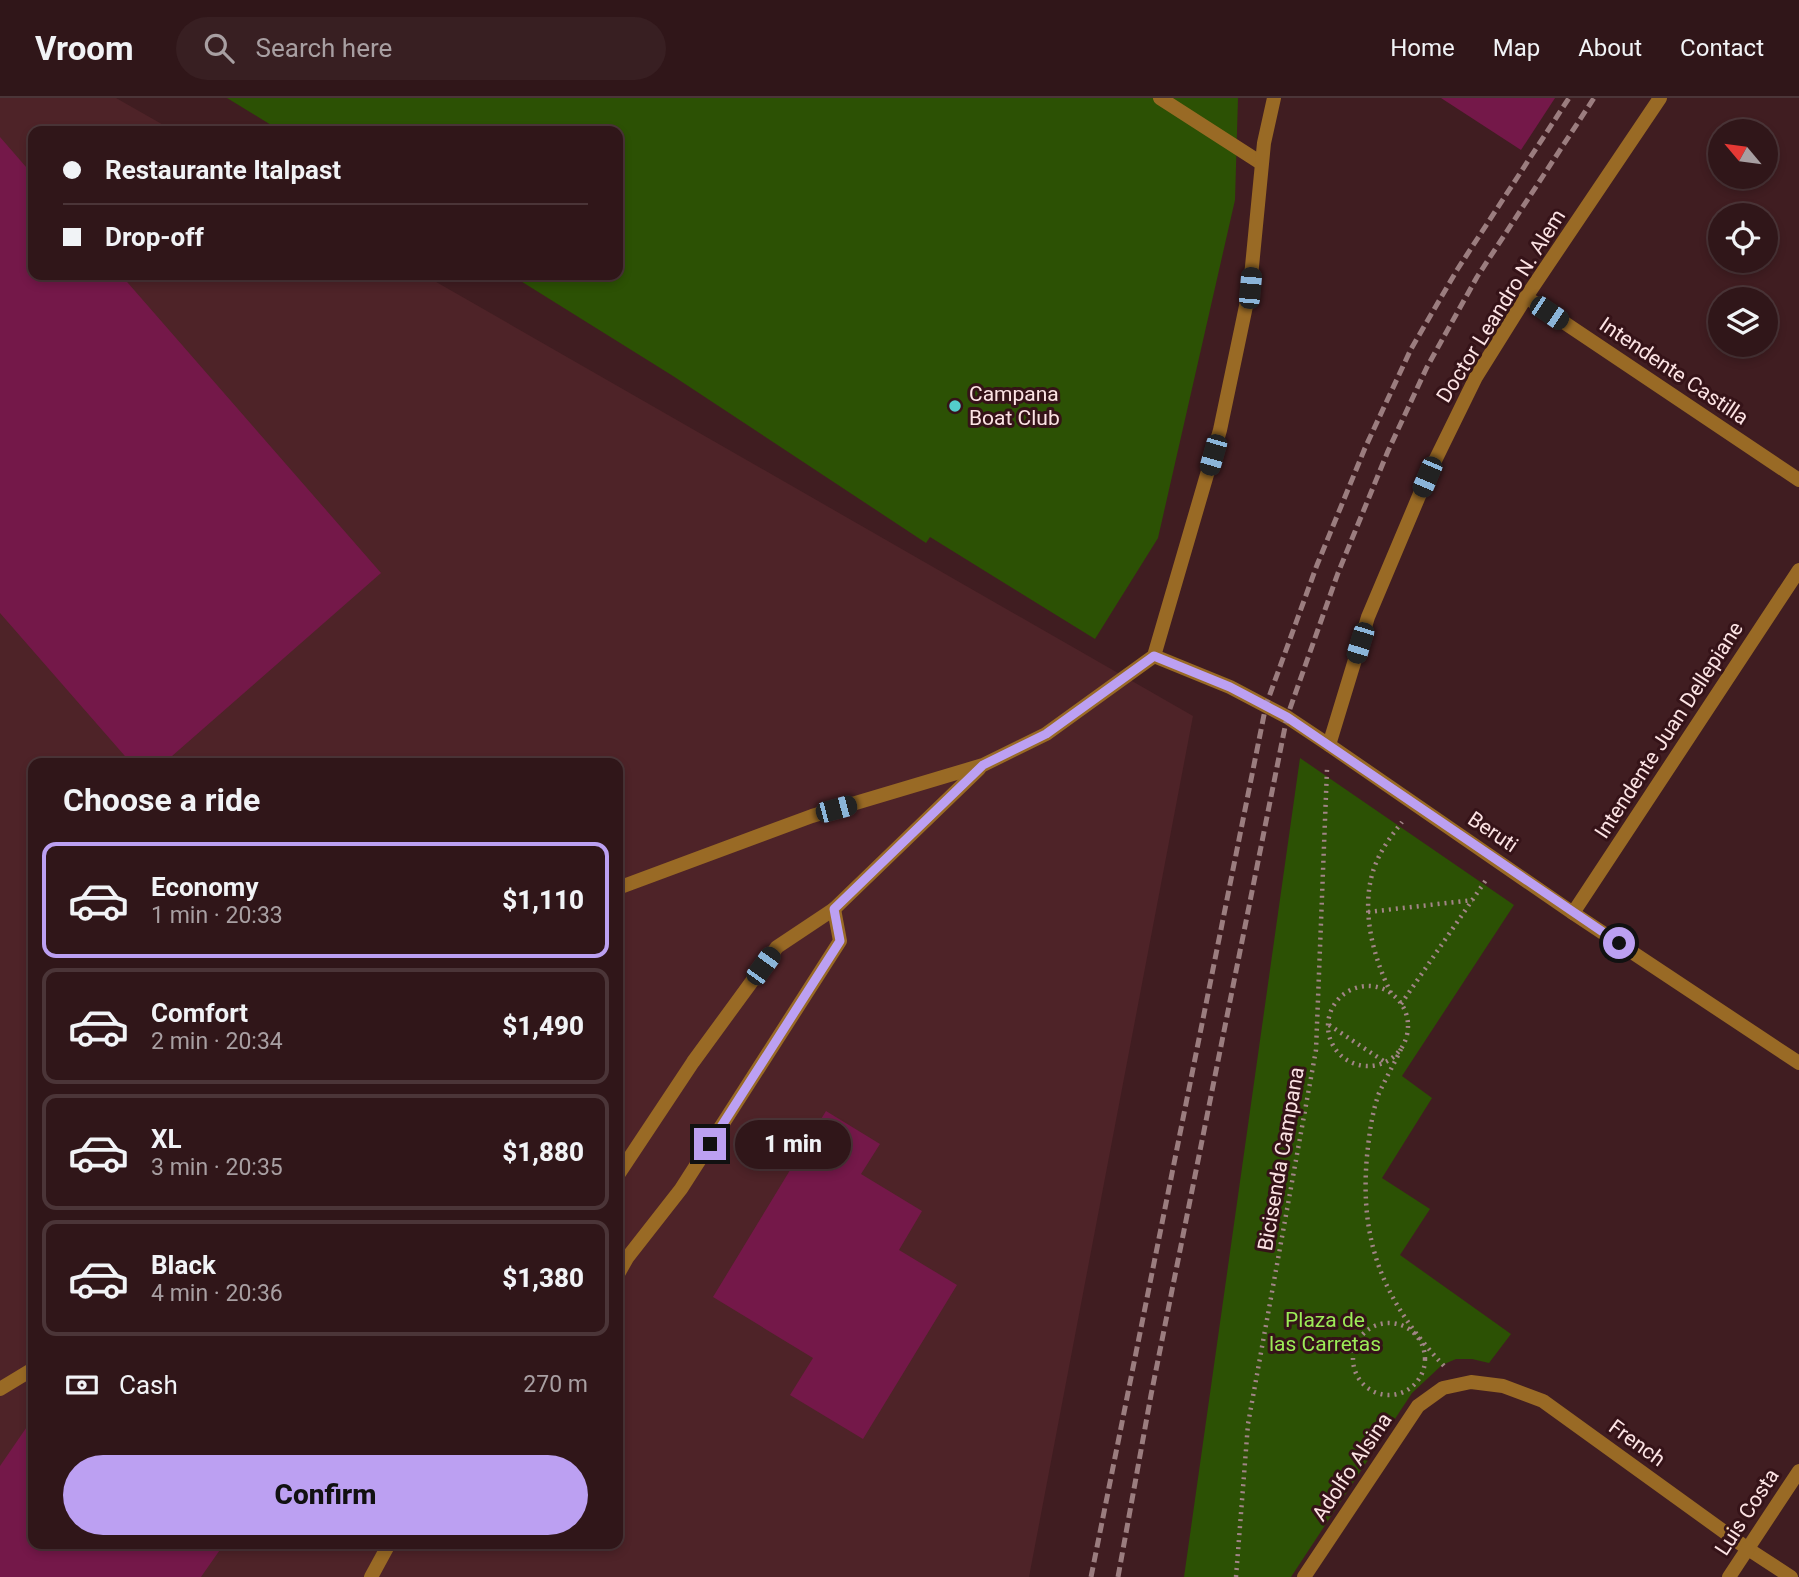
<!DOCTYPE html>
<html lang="en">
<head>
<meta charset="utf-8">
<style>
  body { margin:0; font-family:Roboto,sans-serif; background:#381f22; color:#f1f3f6; height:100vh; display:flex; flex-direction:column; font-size:26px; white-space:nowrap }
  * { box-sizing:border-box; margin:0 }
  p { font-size:23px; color:#a89fa2 }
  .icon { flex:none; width:38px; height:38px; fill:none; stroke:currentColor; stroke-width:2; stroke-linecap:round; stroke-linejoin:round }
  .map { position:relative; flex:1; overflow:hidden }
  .panel { position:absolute; left:28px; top:660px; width:595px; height:791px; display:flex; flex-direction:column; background:#301619; border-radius:14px; box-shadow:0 4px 10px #0003,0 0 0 2px #4b3538 }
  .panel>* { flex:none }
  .hud { position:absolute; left:28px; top:28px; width:595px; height:154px; border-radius:14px; box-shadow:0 4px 10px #0003,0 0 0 2px #4b3538; display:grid; align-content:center; height:154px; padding:0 35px; background:#301619 }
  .needle { width:46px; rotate:299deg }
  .tools { position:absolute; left:1708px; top:21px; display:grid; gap:14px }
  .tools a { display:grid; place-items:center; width:70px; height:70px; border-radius:50%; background:#301619; box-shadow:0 4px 10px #0003,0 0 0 2px #4b3538; font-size:35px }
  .end { position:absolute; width:32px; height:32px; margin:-16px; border:9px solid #bca0f2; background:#111; box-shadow:0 0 0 4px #111 }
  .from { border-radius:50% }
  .bubble { position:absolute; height:49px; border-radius:24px; background:#301619; box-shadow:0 4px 10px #0003,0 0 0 2px #4b3538; font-size:23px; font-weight:800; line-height:49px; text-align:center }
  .car { position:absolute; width:21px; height:42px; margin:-21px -10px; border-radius:9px; box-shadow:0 0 5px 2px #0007; background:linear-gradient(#222 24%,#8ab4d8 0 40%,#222 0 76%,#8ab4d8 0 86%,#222 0) }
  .hud b { display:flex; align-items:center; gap:24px; height:66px; font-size:26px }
  .hud b+b { border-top:2px solid #4b3538 }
  .hud i { width:18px; height:18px; background:#f1f3f6 }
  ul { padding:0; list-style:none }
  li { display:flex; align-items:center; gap:21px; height:116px; margin:0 14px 10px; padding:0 21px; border:4px solid #4b3538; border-radius:14px }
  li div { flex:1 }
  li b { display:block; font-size:26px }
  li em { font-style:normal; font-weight:800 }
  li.current { border-color:#bca0f2 }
  li>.icon { width:63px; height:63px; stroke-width:1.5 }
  h2 { padding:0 35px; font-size:32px; line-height:84px }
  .pay { display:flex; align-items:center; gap:18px; height:77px; padding:0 35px; font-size:26px }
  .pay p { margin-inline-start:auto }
  .action { display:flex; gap:14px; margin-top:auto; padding:14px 35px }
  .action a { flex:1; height:80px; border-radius:42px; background:#bca0f2; color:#111; font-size:28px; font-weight:800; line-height:80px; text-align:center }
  header { display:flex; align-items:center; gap:42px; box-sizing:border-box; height:98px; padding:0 35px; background:#301619; border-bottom:2px solid #4b3538 }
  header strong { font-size:33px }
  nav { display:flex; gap:38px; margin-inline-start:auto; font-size:24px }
  .search { width:490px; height:63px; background:#381f22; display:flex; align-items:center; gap:18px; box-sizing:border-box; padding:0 24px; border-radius:38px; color:#a89fa2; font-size:26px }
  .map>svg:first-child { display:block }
  .built { fill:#4e2328; fill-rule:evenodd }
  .green { fill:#2c5104 }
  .building { fill:#741849 }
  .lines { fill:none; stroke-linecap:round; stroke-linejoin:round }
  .path { stroke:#a28587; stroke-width:4.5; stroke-dasharray:2 5; stroke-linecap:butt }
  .service { stroke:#996a25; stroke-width:14 }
  .minor { stroke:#996a25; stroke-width:14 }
  .tertiary { stroke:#996a25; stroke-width:14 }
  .rail { stroke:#9b7d7f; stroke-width:5; stroke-dasharray:10 5; stroke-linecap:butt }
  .route { stroke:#bca0f2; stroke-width:9 }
  .poi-dot { fill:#53cdcb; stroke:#351318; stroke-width:2.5 }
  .labels { text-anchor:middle; stroke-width:6; stroke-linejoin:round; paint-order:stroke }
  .street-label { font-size:21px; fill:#fce3e4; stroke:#351318 }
  .poi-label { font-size:21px; fill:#fce3e4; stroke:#351318; text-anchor:start }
  .park-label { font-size:21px; fill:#9cec57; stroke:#351318 }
</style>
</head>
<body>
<header>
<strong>Vroom</strong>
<div class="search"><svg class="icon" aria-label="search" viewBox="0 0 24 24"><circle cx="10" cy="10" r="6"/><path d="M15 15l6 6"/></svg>Search here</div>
<nav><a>Home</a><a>Map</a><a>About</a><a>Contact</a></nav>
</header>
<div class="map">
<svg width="1799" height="1479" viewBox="0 0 1799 1479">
  <rect width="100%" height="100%" fill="#401d21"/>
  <!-- built -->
  <path class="built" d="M0,0H116L174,33H33V177H424L1193,618L1029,1479H0ZM33,665H618V1446H33Z"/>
  <!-- green -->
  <g class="green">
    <path d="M227,0H1238L1235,102L1158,440L1095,541L930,439L926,445L673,278L511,177H618V33H281Z"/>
    <path d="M1300,660L1514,807L1402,978L1432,1000L1382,1080L1430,1111L1400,1157L1511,1236L1489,1265L1472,1261H1456L1442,1267L1412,1295L1291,1479H1184Z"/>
  </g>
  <!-- building -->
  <g class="building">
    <path d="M1441,0H1555L1521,52Z"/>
    <path d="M0,39L33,77V177H121L381,475L164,665H131L0,515Z"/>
    <path d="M826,1013L880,1046L861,1076L922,1113L899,1152L957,1187L863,1341L790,1297L813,1260L713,1199Z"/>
    <path d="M33,1320V1446H224L201,1479H0V1368Z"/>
  </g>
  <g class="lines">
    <!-- path -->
    <g class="path">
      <path d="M1368,814L1473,802"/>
      <circle cx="1368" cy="928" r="40"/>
      <path d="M1391,895C1372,857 1359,806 1376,765C1382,750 1392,737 1402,724"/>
      <path d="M1401,906L1486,782"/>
      <path d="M1329,927L1385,964"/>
      <path d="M1401,951C1394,966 1386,980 1379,995C1372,1014 1369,1038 1367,1058C1359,1146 1385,1205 1444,1268"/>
      <circle cx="1389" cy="1261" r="36"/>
      <path d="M1236,1479L1248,1326L1316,952L1327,671"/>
    </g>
    <!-- service -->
    <g class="service">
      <path d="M1160,0L1261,65"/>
      <path d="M618,790L812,718L983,667L1046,636L1154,558"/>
      <path d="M618,1077L693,964L777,849L834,811L979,671"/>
      <path d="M618,1176L627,1160L681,1091L840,843L834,811"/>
      <path d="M0,1291L33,1271"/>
      <path d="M371,1479L389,1446"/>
    </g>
    <!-- minor -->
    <g class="minor">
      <path d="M1274,0L1264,45L1250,189L1220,332L1154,558L1230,589L1287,619L1329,647"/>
      <path d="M1526,199L1799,382"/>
      <path d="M1304,1479L1418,1308L1443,1290L1471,1284L1503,1288L1543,1303L1748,1451L1791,1479"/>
      <path d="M1729,1479L1799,1373"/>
    </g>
    <!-- tertiary -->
    <g class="tertiary">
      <path d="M1660,0L1526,199L1476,279L1427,379L1368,519L1329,647L1573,815L1799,965"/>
      <path d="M1573,815L1799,472"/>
    </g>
    <!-- rail -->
    <g class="rail">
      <path d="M1091,1479L1266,607L1317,467L1365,350L1411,251L1457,172L1569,0"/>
      <path d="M1118,1479L1151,1297L1287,619L1338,475L1388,353L1427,269L1477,179L1594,0"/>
    </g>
  </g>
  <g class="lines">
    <!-- route -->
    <path class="route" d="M710,1046L840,843L834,811L983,667L1046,636L1154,558L1230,589L1287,619L1619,845"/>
  </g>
  <!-- markers -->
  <circle class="poi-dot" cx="955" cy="308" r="7"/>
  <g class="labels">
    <!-- street labels -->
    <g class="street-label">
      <text transform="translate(1501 208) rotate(-58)" y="7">Doctor Leandro N. Alem</text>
      <text transform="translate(1674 273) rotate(34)" y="7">Intendente Castilla</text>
      <text transform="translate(1669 632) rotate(-57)" y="7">Intendente Juan Dellepiane</text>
      <text transform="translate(1493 734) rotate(34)" y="7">Beruti</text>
      <text transform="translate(1281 1061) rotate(-80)" y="7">Bicisenda Campana</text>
      <text transform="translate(1637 1345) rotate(36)" y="7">French</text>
      <text transform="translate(1352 1369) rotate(-56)" y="7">Adolfo Alsina</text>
      <text transform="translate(1747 1414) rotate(-57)" y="7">Luis Costa</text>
    </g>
    <!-- poi labels -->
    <g class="poi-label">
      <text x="969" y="303">Campana<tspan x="969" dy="24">Boat Club</tspan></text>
    </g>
    <!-- park labels -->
    <g class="park-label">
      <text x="1325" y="1229">Plaza de<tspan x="1325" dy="24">las Carretas</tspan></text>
    </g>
  </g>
</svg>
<div class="tools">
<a><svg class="needle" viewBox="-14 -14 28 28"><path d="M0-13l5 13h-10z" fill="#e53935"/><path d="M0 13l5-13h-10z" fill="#a89fa2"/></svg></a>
<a><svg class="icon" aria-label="locate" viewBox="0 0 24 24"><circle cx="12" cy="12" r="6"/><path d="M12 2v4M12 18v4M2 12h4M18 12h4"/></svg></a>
<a><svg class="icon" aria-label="layers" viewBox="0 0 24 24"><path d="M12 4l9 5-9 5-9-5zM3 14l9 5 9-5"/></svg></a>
</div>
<i class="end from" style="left:1619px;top:845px"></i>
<i class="end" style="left:710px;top:1046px"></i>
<div class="bubble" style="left:735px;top:1022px;width:116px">1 min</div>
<i class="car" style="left:1250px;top:190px;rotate:5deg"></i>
<i class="car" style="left:1549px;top:215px;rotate:124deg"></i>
<i class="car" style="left:1213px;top:357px;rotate:196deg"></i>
<i class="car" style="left:1427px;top:379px;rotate:203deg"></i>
<i class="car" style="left:1360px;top:545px;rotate:197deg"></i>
<i class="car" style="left:836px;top:711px;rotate:75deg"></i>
<i class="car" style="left:763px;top:868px;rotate:36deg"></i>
<div class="hud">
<b><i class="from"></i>Restaurante Italpast</b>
<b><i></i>Drop-off</b>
</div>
<section class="panel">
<h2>Choose a ride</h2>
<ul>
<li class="current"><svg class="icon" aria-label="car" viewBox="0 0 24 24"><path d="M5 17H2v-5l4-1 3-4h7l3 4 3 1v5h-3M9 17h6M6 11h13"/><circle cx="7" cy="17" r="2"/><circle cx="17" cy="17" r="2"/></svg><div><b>Economy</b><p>1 min · 20:33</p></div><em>$1,110</em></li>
<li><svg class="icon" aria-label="car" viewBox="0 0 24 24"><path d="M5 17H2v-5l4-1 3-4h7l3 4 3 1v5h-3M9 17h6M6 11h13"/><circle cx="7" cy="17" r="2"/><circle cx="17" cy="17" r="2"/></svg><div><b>Comfort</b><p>2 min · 20:34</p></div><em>$1,490</em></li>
<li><svg class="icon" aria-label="car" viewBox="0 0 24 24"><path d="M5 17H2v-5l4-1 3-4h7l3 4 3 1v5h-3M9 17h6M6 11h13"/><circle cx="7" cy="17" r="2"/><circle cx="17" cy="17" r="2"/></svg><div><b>XL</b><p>3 min · 20:35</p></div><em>$1,880</em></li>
<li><svg class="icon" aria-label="car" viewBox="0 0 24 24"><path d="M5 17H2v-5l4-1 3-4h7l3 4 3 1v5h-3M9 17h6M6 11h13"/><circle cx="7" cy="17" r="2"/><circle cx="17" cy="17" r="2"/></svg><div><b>Black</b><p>4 min · 20:36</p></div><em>$1,380</em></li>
</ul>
<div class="pay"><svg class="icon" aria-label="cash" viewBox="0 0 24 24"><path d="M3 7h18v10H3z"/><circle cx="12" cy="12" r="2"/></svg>Cash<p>270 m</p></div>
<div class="action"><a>Confirm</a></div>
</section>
</div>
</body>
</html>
